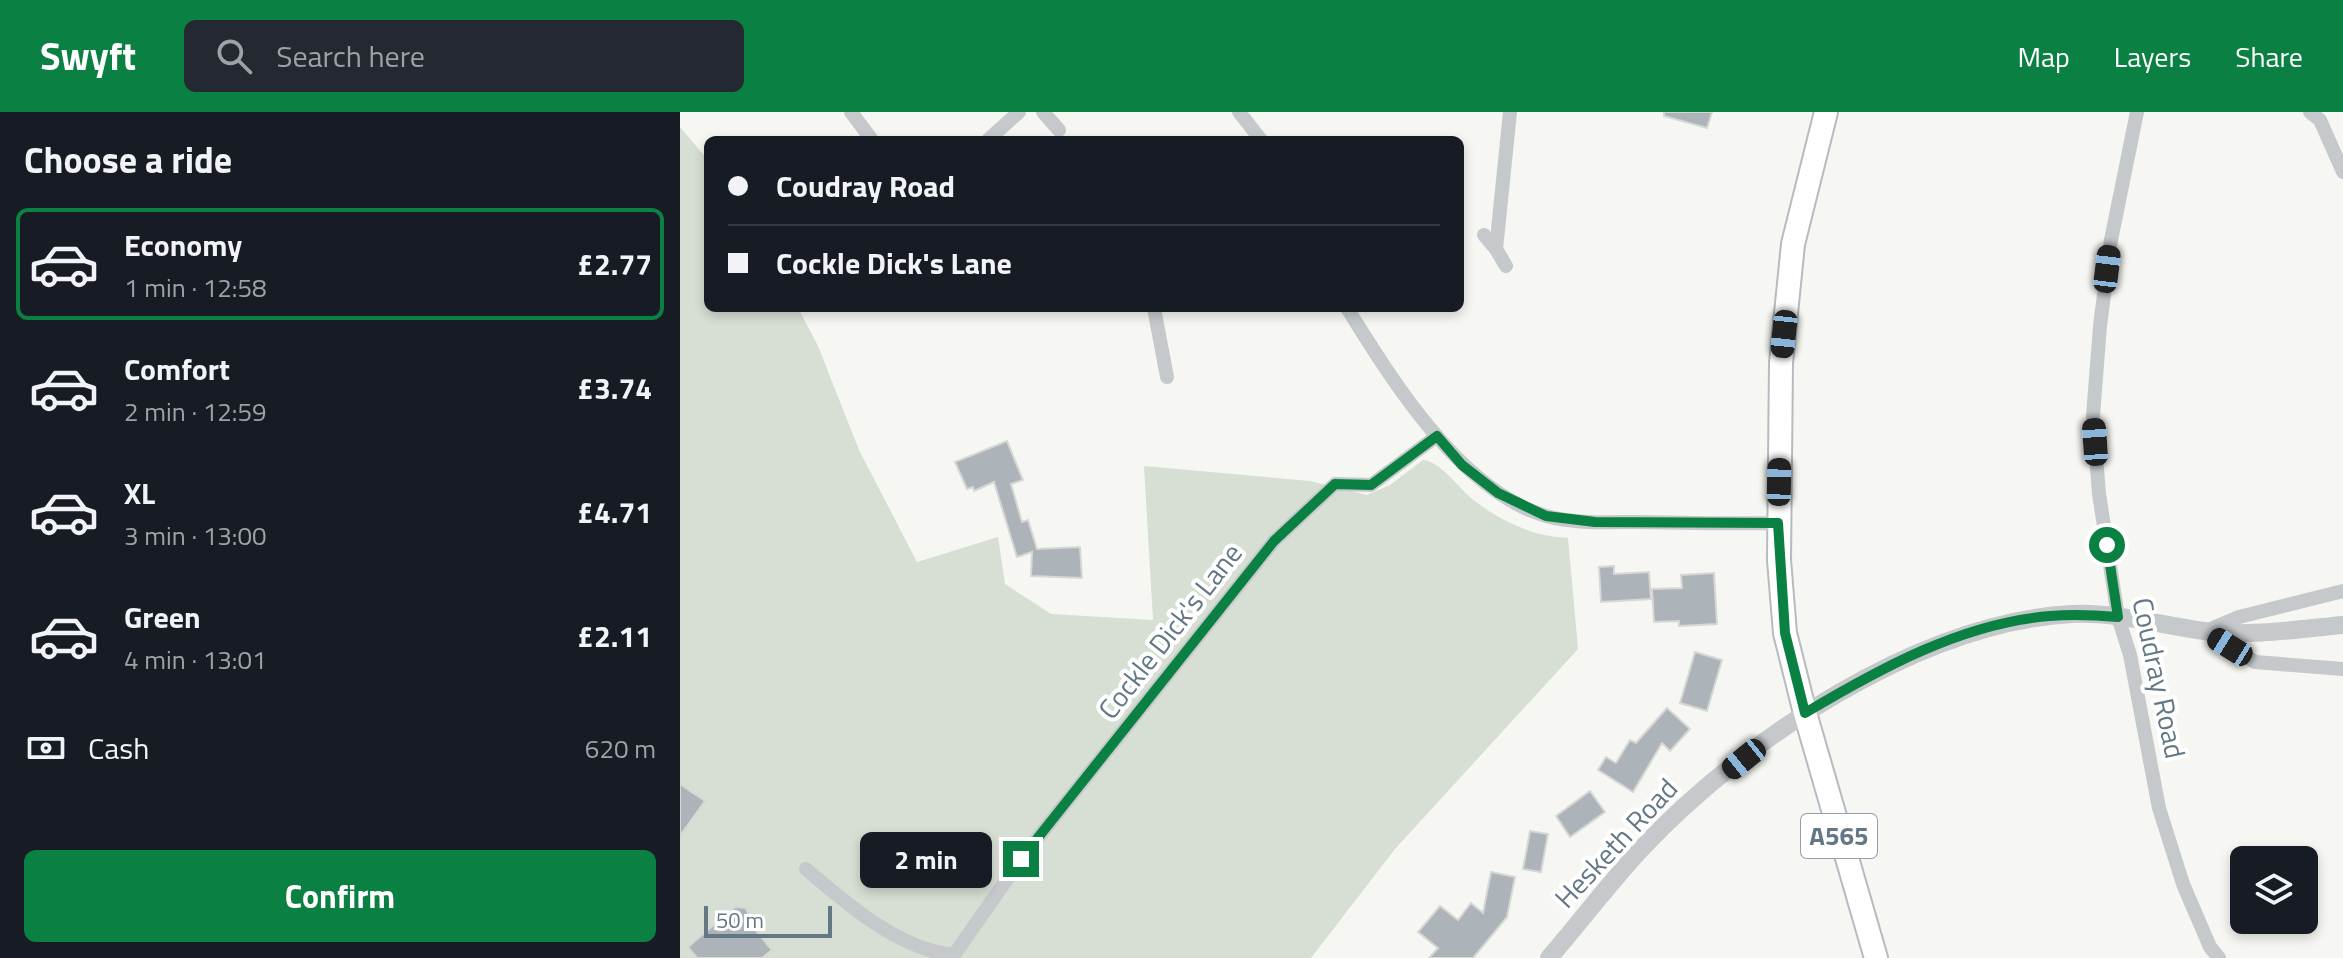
<!DOCTYPE html>
<html lang="en">
<head>
<meta charset="utf-8">
<style>
  body { margin:0; font-family:"Titillium Web",sans-serif; background:#242831; color:#f1f3f6; height:100vh; display:flex; flex-direction:column; font-size:30px; white-space:nowrap }
  * { box-sizing:border-box; margin:0 }
  p { font-size:26px; color:#9ea1a6 }
  .icon { flex:none; width:44px; height:44px; fill:none; stroke:currentColor; stroke-width:2; stroke-linecap:round; stroke-linejoin:round }
  .map { position:relative; flex:1; overflow:hidden }
  .panel { display:flex; flex-direction:column; background:#171b24; width:680px }
  .panel>* { flex:none }
  .hud { position:absolute; left:24px; top:24px; width:760px; height:176px; border-radius:12px; box-shadow:0 4px 12px #0003; display:grid; align-content:center; height:176px; padding:0 24px; background:#171b24 }
  .buttons { position:absolute; left:1550px; top:734px; display:grid; gap:16px }
  .buttons a { display:grid; place-items:center; width:88px; height:88px; border-radius:12px; background:#171b24; box-shadow:0 4px 12px #0003; font-size:40px }
  .scale { position:absolute; left:24px; bottom:20px; width:128px; box-sizing:border-box; padding-left:8px; border:4px solid #637785; border-top:0; font-size:22px; line-height:28px; white-space:nowrap; color:#637785; -webkit-text-stroke:6px #fff; paint-order:stroke }
  .end { position:absolute; width:36px; height:36px; margin:-18px; border:10px solid #0b8043; background:#fff; box-shadow:0 0 0 4px #fff }
  .from { border-radius:50% }
  .bubble { position:absolute; height:56px; border-radius:12px; background:#171b24; box-shadow:0 4px 12px #0003; font-size:26px; font-weight:700; line-height:56px; text-align:center }
  .car { position:absolute; width:24px; height:48px; margin:-24px -12px; border-radius:10px; box-shadow:0 0 6px 2px #0007; background:linear-gradient(#222 24%,#8ab4d8 0 40%,#222 0 76%,#8ab4d8 0 86%,#222 0) }
  .hud b { display:flex; align-items:center; gap:28px; height:76px; font-size:30px }
  .hud b+b { border-top:2px solid #363941 }
  .hud i { width:20px; height:20px; background:#f1f3f6 }
  ul { padding:0; list-style:none }
  li { display:flex; align-items:center; gap:24px; height:112px; margin:0 16px 12px; padding:0 8px; border:4px solid transparent; border-radius:12px }
  li div { flex:1 }
  li b { display:block; font-size:30px }
  li em { font-style:normal; font-weight:700 }
  li.active { border-color:#0b8043 }
  li>.icon { width:72px; height:72px; stroke-width:1.5 }
  h2 { padding:0 24px; font-size:36px; line-height:96px }
  .pay { display:flex; align-items:center; gap:20px; height:88px; padding:0 24px; font-size:30px }
  .pay p { margin-inline-start:auto }
  .cta { display:flex; gap:16px; margin-top:auto; padding:16px 24px }
  .cta a { flex:1; height:92px; border-radius:12px; background:#0b8043; color:#fff; font-size:32px; font-weight:700; line-height:92px; text-align:center }
  header { display:flex; align-items:center; gap:48px; box-sizing:border-box; height:112px; padding:0 40px; background:#0b8043; color:#fff }
  header strong { font-size:38px }
  nav { display:flex; gap:44px; margin-inline-start:auto; font-size:28px }
  .search { width:560px; height:72px; background:#242831; display:flex; align-items:center; gap:20px; box-sizing:border-box; padding:0 28px; border-radius:12px; color:#9ea1a6; font-size:30px }
  main { display:flex; flex:1; min-height:0 }
  .map>svg:first-child { display:block }
  .green { fill:#d7ded3 }
  .building { fill:#acb4ba; stroke:#d7d7d5; stroke-width:2 }
  .lines { fill:none; stroke-linecap:round; stroke-linejoin:round }
  .trunk-casing { stroke:#b7bbbe; stroke-width:26 }
  .minor { stroke:#c5c9cc; stroke-width:14 }
  .tertiary { stroke:#c5c9cc; stroke-width:18 }
  .trunk { stroke:#fff; stroke-width:22 }
  .route { stroke:#0b8043; stroke-width:10 }
  .labels { text-anchor:middle; stroke-width:8; stroke-linejoin:round; paint-order:stroke }
  .shield { fill:#fff; stroke:#92a0aa; stroke-width:2 }
  .shield-label { font-size:26px; font-weight:bold; fill:#637785 }
  .street-label { font-size:28px; fill:#637785; stroke:#fff }
</style>
</head>
<body>
<header>
<strong>Swyft</strong>
<div class="search"><svg class="icon" aria-label="search" viewBox="0 0 24 24"><circle cx="10" cy="10" r="6"/><path d="M15 15l6 6"/></svg>Search here</div>
<nav><a>Map</a><a>Layers</a><a>Share</a></nav>
</header>
<main>
<section class="panel">
<h2>Choose a ride</h2>
<ul>
<li class="active"><svg class="icon" aria-label="car" viewBox="0 0 24 24"><path d="M5 17H2v-5l4-1 3-4h7l3 4 3 1v5h-3M9 17h6M6 11h13"/><circle cx="7" cy="17" r="2"/><circle cx="17" cy="17" r="2"/></svg><div><b>Economy</b><p>1 min · 12:58</p></div><em>£2.77</em></li>
<li><svg class="icon" aria-label="car" viewBox="0 0 24 24"><path d="M5 17H2v-5l4-1 3-4h7l3 4 3 1v5h-3M9 17h6M6 11h13"/><circle cx="7" cy="17" r="2"/><circle cx="17" cy="17" r="2"/></svg><div><b>Comfort</b><p>2 min · 12:59</p></div><em>£3.74</em></li>
<li><svg class="icon" aria-label="car" viewBox="0 0 24 24"><path d="M5 17H2v-5l4-1 3-4h7l3 4 3 1v5h-3M9 17h6M6 11h13"/><circle cx="7" cy="17" r="2"/><circle cx="17" cy="17" r="2"/></svg><div><b>XL</b><p>3 min · 13:00</p></div><em>£4.71</em></li>
<li><svg class="icon" aria-label="car" viewBox="0 0 24 24"><path d="M5 17H2v-5l4-1 3-4h7l3 4 3 1v5h-3M9 17h6M6 11h13"/><circle cx="7" cy="17" r="2"/><circle cx="17" cy="17" r="2"/></svg><div><b>Green</b><p>4 min · 13:01</p></div><em>£2.11</em></li>
</ul>
<div class="pay"><svg class="icon" aria-label="cash" viewBox="0 0 24 24"><path d="M3 7h18v10H3z"/><circle cx="12" cy="12" r="2"/></svg>Cash<p>620 m</p></div>
<div class="cta"><a>Confirm</a></div>
</section>
<div class="map">
<svg width="1663" height="846" viewBox="0 0 1663 846">
  <rect width="100%" height="100%" fill="#f6f6f2"/>
  <!-- green -->
  <path class="green" d="M0,15L28,48V196H118L138,234L179,338L237,450L318,425L325,472L371,502L473,508L464,354L630,369L687,383L710,373L743,348C761,350 777,374 791,386C820,409 851,424 888,426L898,537L715,737L631,846H0Z"/>
  <!-- building -->
  <g class="building">
    <path d="M984,0H1032L1027,16L984,4Z"/>
    <path d="M327,329L343,368L331,372L342,410L348,408L357,437L400,435L402,466L351,464L352,440L337,445L314,370L294,379L293,375L287,377L275,350Z"/>
    <path d="M934,454V462L969,460L971,487L921,490L919,455Z"/>
    <path d="M1034,461L1037,512L999,514V509L974,510L972,477L1002,476L1001,463Z"/>
    <path d="M1015,540L1042,548L1027,599L1000,591Z"/>
    <path d="M987,596L1010,617L990,639L982,631L953,680L918,658L926,645L936,651L950,628L956,631Z"/>
    <path d="M0,672L25,689L0,724Z"/>
    <path d="M910,679L925,700L890,725L876,704Z"/>
    <path d="M850,719L868,722L861,760L843,757Z"/>
    <path d="M811,760L835,765L827,805L793,846H749L758,836L738,820L760,794L778,808L791,791L803,801Z"/>
    <path d="M55,795L66,796L73,815L92,838L82,846H17L8,835Z"/>
  </g>
  <g class="lines">
    <defs>
      <path id="trunk" d="M1146,0L1113,132L1101,251L1099,448L1105,521L1125,601L1196,846"/>
    </defs>
    <!-- trunk casing -->
    <use href="#trunk" class="trunk-casing"/>
    <!-- minor -->
    <g class="minor">
      <path d="M171,0L192,28"/>
      <path d="M363,0L379,18"/>
      <path d="M559,0L581,28"/>
      <path d="M1457,0L1431,128L1420,214L1413,304L1419,382L1438,505L1450,543L1479,696L1503,772L1530,835L1539,846"/>
      <path d="M1630,0L1640,8L1663,60"/>
      <path d="M308,28L339,0"/>
      <path d="M804,123L816,137L826,154"/>
      <path d="M816,137L830,0"/>
      <path d="M474,196L487,265"/>
      <path d="M667,196C712,268 780,379 866,404C895,412 928,410 958,410C1005,411 1052,412 1098,411"/>
      <path d="M1526,519L1559,505L1663,479"/>
      <path d="M1528,521L1575,550L1663,557"/>
      <path d="M126,757C167,792 219,838 274,843L341,747L594,429L655,372L691,373L757,324"/>
    </g>
    <!-- tertiary -->
    <path class="tertiary" d="M869,846C901,809 930,770 963,735C1065,627 1240,510 1392,502C1437,500 1480,513 1524,519C1564,525 1622,517 1663,513"/>
    <!-- trunk -->
    <use href="#trunk" class="trunk"/>
  </g>
  <g class="lines">
    <!-- route -->
    <path class="route" d="M341,747L594,429L655,372L691,373L757,324L782,353L818,381L866,404L915,410L1098,411L1105,521L1125,601C1199,557 1282,511 1370,504C1393,502 1415,503 1438,505L1427,433"/>
  </g>
  <g class="labels">
    <!-- shield labels -->
    <rect class="shield" x="1121" y="702" width="76" height="44" rx="6"/>
    <g class="shield-label">
      <text x="1159" y="733">A565</text>
    </g>
    <!-- street labels -->
    <g class="street-label">
      <text transform="translate(490 519) rotate(-52)" y="10">Cockle Dick's Lane</text>
      <text transform="translate(1479 566) rotate(78)" y="10">Coudray Road</text>
      <text transform="translate(936 731) rotate(-47)" y="10">Hesketh Road</text>
    </g>
  </g>
</svg>
<div class="buttons">
<a><svg class="icon" aria-label="layers" viewBox="0 0 24 24"><path d="M12 4l9 5-9 5-9-5zM3 14l9 5 9-5"/></svg></a>
</div>
<div class="scale">50 m</div>
<i class="end from" style="left:1427px;top:433px"></i>
<i class="end" style="left:341px;top:747px"></i>
<div class="bubble" style="left:180px;top:720px;width:132px">2 min</div>
<i class="car" style="left:1427px;top:157px;rotate:7deg"></i>
<i class="car" style="left:1104px;top:222px;rotate:186deg"></i>
<i class="car" style="left:1415px;top:330px;rotate:356deg"></i>
<i class="car" style="left:1099px;top:370px;rotate:1deg"></i>
<i class="car" style="left:1550px;top:535px;rotate:302deg"></i>
<i class="car" style="left:1064px;top:647px;rotate:231deg"></i>
<div class="hud">
<b><i class="from"></i>Coudray Road</b>
<b><i></i>Cockle Dick's Lane</b>
</div>
</div>
</main>
</body>
</html>
